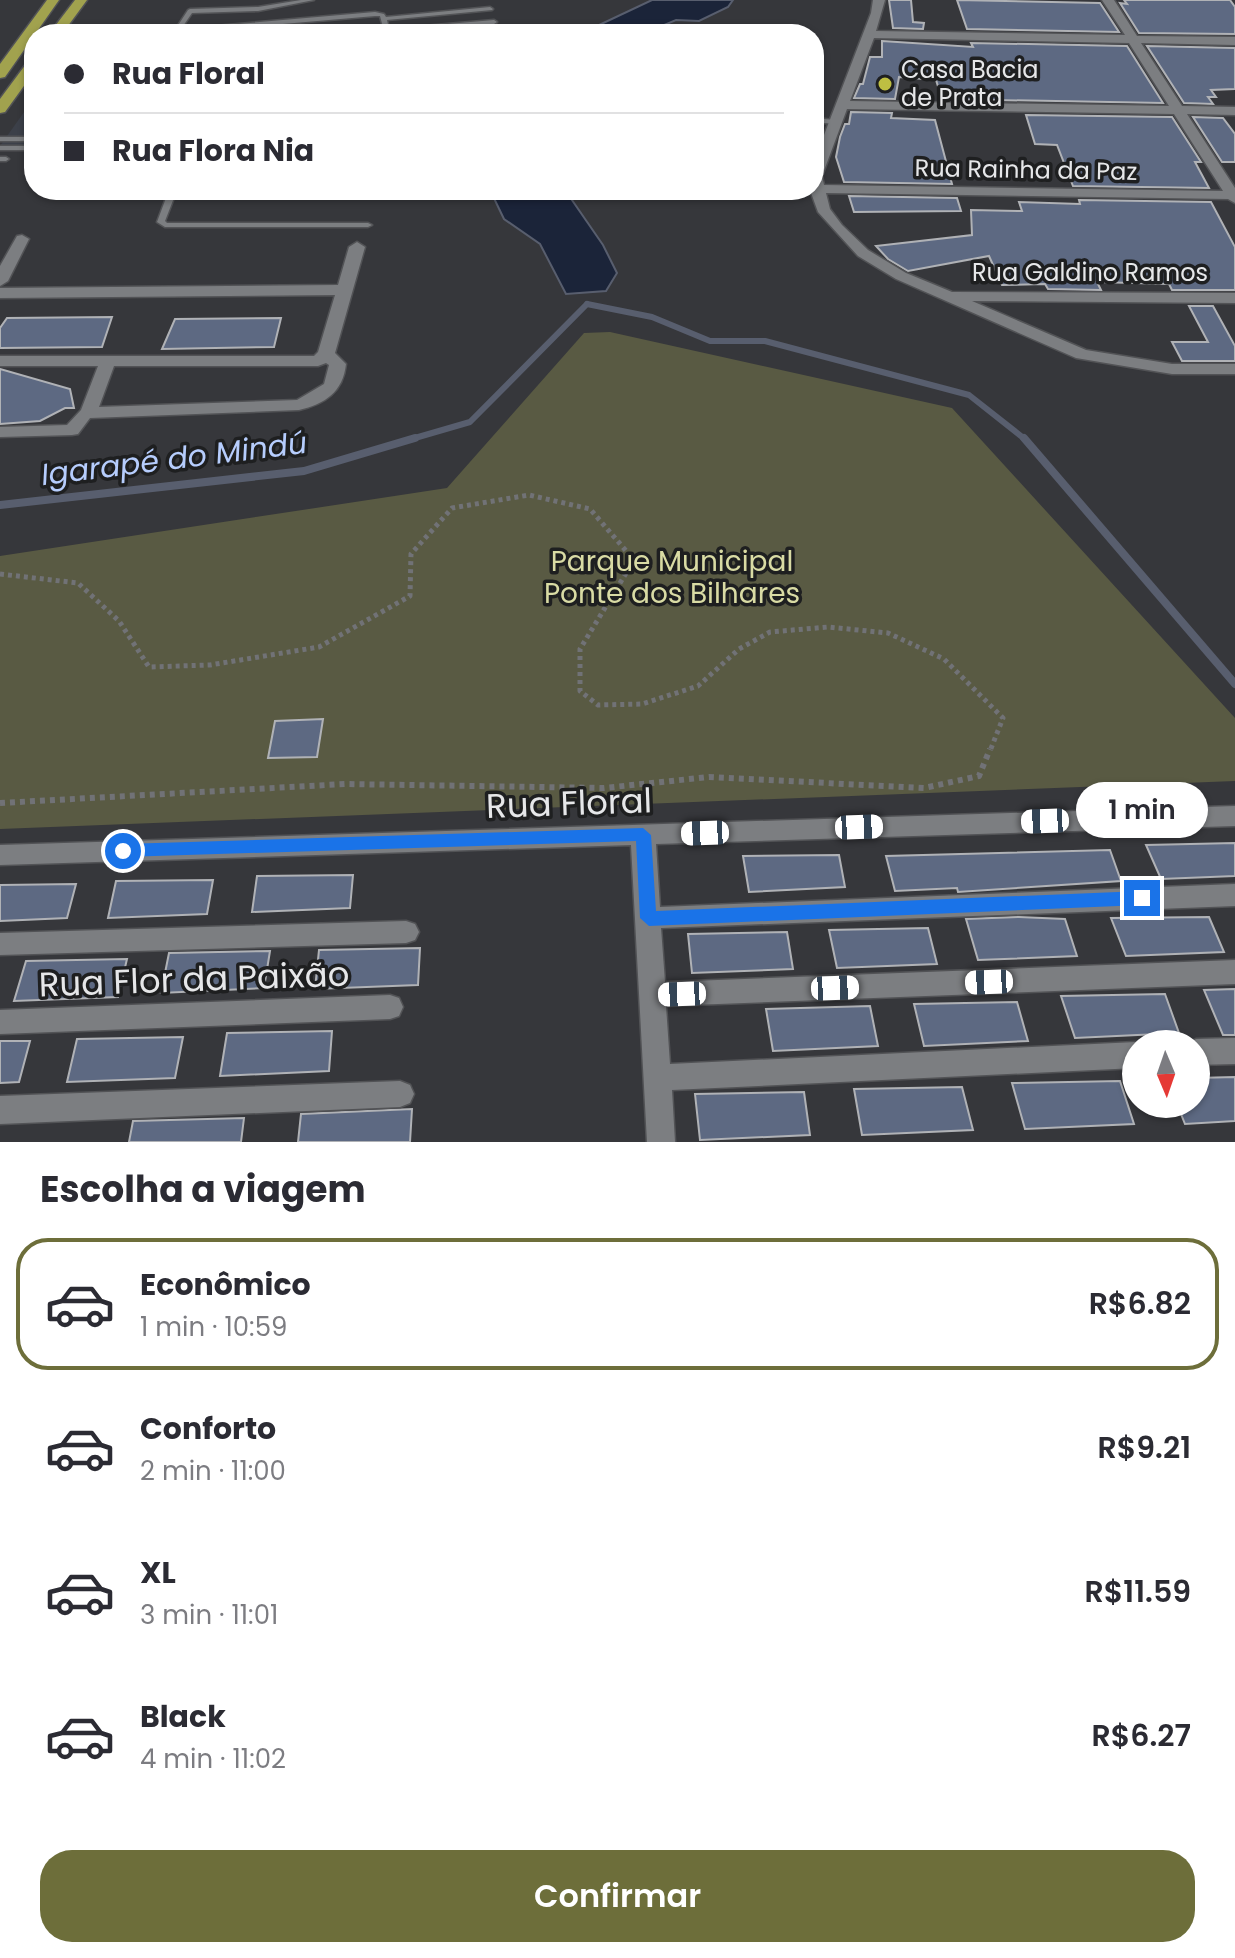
<!DOCTYPE html>
<html lang="pt">
<head>
<meta charset="utf-8">
<style>
  body { margin:0; font-family:Poppins,sans-serif; background:#f2f2f3; color:#2b2b33; height:100vh; display:flex; flex-direction:column; font-size:30px; white-space:nowrap }
  * { box-sizing:border-box; margin:0 }
  p { font-size:26px; color:#7c7c81 }
  .icon { flex:none; width:44px; height:44px; fill:none; stroke:currentColor; stroke-width:2; stroke-linecap:round; stroke-linejoin:round }
  .map { position:relative; height:1142px; overflow:hidden }
  .panel { display:flex; flex-direction:column; background:#fff; flex:1 }
  .panel>* { flex:none }
  .top-card { position:absolute; left:24px; top:24px; width:800px; height:176px; border-radius:32px; box-shadow:0 2px 6px #0004; display:grid; align-content:center; height:176px; padding:0 40px; background:#fff }
  .needle { width:52px; rotate:178deg }
  .fabs { position:absolute; left:1122px; top:1030px; display:grid; gap:16px }
  .fabs a { display:grid; place-items:center; width:88px; height:88px; border-radius:50%; background:#fff; box-shadow:0 2px 6px #0004; font-size:40px }
  .end { position:absolute; width:36px; height:36px; margin:-18px; border:10px solid #1a73e8; background:#fff; box-shadow:0 0 0 4px #fff }
  .from { border-radius:50% }
  .bubble { position:absolute; height:56px; border-radius:28px; background:#fff; box-shadow:0 2px 6px #0004; font-size:26px; font-weight:600; line-height:56px; text-align:center }
  .car { position:absolute; width:24px; height:48px; margin:-24px -12px; border-radius:10px; box-shadow:0 0 6px 2px #0007; background:linear-gradient(#fff 24%,#345 0 40%,#fff 0 76%,#345 0 86%,#fff 0) }
  .top-card b { display:flex; align-items:center; gap:28px; height:76px; font-size:30px }
  .top-card b+b { border-top:2px solid #e1e1e2 }
  .top-card i { width:20px; height:20px; background:#2b2b33 }
  ul { padding:0; list-style:none }
  li { display:flex; align-items:center; gap:24px; height:132px; margin:0 16px 12px; padding:0 24px; border:4px solid transparent; border-radius:32px }
  li div { flex:1 }
  li b { display:block; font-size:30px }
  li em { font-style:normal; font-weight:600 }
  li.active { border-color:#6d6e3a }
  li>.icon { width:72px; height:72px; stroke-width:1.5 }
  h2 { padding:0 40px; font-size:36px; line-height:96px }
  .cta { display:flex; gap:16px; margin-top:auto; padding:16px 40px }
  .cta a { flex:1; height:92px; border-radius:32px; background:#6d6e3a; color:#fff; font-size:32px; font-weight:600; line-height:92px; text-align:center }
  .map>svg:first-child { display:block }
  .built { fill:#3c4049 }
  .green { fill:#595a43 }
  .water { fill:#1b2439; stroke:#585e6e; stroke-width:2 }
  .lines { fill:none; stroke-linecap:round; stroke-linejoin:round }
  .stream-far1 { stroke:#585e6e; stroke-width:6 }
  .stream { stroke:#585e6e; stroke-width:8 }
  .building { fill:#5d6982; stroke:#b0b2b6; stroke-width:2 }
  .service-casing { stroke:#525356; stroke-width:3 }
  .minor-casing { stroke:#525356; stroke-width:3 }
  .trunk-casing { stroke:#525356; stroke-width:3 }
  .path-far1 { stroke:#717276; stroke-width:5; stroke-dasharray:4 4; stroke-linecap:butt }
  .path { stroke:#717276; stroke-width:6; stroke-dasharray:5 5; stroke-linecap:butt }
  .service { fill:#7c7e81; fill-rule:evenodd }
  .minor { fill:#7c7e81; fill-rule:evenodd }
  .trunk { fill:#a1a24e; fill-rule:evenodd }
  .route { fill:#1a73e8 }
  .poi-dot { fill:#bebf42; stroke:#1e1f20; stroke-width:3 }
  .labels { text-anchor:middle; stroke-width:7; stroke-linejoin:round; paint-order:stroke }
  .far-poi-label { font-size:24px; fill:#e6e7e9; stroke:#1e1f20; text-anchor:start }
  .far-street-label { font-size:24px; fill:#e6e7e9; stroke:#1e1f20 }
  .park-label { font-size:28px; fill:#d9dba4; stroke:#1e1f20 }
  .water-label { font-size:30px; font-style:italic; fill:#b6cdfd; stroke:#1e1f20 }
  .near-street-label { font-size:34px; fill:#e6e7e9; stroke:#1e1f20 }
</style>
</head>
<body>
<div class="map">
<svg width="1235" height="1142" viewBox="0 0 1235 1142">
  <rect width="100%" height="100%" fill="#36373b"/>
  <!-- built -->
  <path class="built" d="M34,98V146H0Z"/>
  <!-- green -->
  <path class="green" d="M610,332L952,408L1235,718V781L0,829V556L447,488L584,333Z"/>
  <!-- water -->
  <g class="water">
    <path d="M652,0H733L728,7L699,21L676,20L643,34H580Z"/>
    <path d="M490,190H565L603,245L617,273L606,291L566,294L540,244L504,219Z"/>
  </g>
  <g class="lines">
    <!-- stream-far1 -->
    <g class="stream-far1">
      <path d="M587,304L652,317L710,341H765L969,395L1026,440"/>
      <path d="M408,440L470,422L587,304"/>
    </g>
    <!-- stream -->
    <g class="stream">
      <path d="M1024,438L1235,684"/>
      <path d="M0,505L304,471L415,438"/>
    </g>
  </g>
  <!-- building -->
  <g class="building">
    <path d="M889,0H911L913,22L924,23L923,29L893,28Z"/>
    <path d="M957,0L1100,3L1119,32L967,29Z"/>
    <path d="M1124,0H1230L1235,7V34L1139,33L1120,3L1127,4Z"/>
    <path d="M882,41L973,47L971,43L1127,46L1163,103L942,99L936,80L899,77L895,99L854,98L860,84H863L870,57H882Z"/>
    <path d="M1147,46L1235,48V89L1211,90L1216,97H1208L1213,104L1184,103Z"/>
    <path d="M851,112L892,113L891,118L935,120L952,184L844,182L836,157L840,137L845,124H849Z"/>
    <path d="M1026,115L1172,117L1201,162H1195L1209,188L1073,186L1057,145L1035,144Z"/>
    <path d="M1193,117L1223,118L1235,134V162H1222Z"/>
    <path d="M849,196L957,198L961,211L854,212Z"/>
    <path d="M1079,200L1211,202L1235,247V290H1172L1169,284L1097,282L1101,290L1048,289L1045,284L1002,285L989,256L908,271L888,259L876,246L972,235L971,210L1022,211L1019,202L1080,204Z"/>
    <path d="M1189,306H1213L1235,346V361H1182L1172,342H1208Z"/>
    <path d="M112,317L102,347L0,348V328L7,318Z"/>
    <path d="M281,318L274,347L162,349L175,319Z"/>
    <path d="M0,369L70,389L74,408H65L40,421L0,424Z"/>
    <path d="M323,719L317,757L268,758L275,721Z"/>
    <path d="M1235,843V876L1161,879L1146,845Z"/>
    <path d="M1110,850L1121,881L958,892L957,888L895,891L886,856Z"/>
    <path d="M839,855L845,887L749,892L743,856Z"/>
    <path d="M353,875L350,908L252,912L257,876Z"/>
    <path d="M213,880L207,914L108,918L116,881Z"/>
    <path d="M76,884L67,918L0,921V885Z"/>
    <path d="M1019,917L1065,919L1077,956L978,960L966,919Z"/>
    <path d="M1209,917L1224,952L1126,956L1111,918Z"/>
    <path d="M928,928L937,964L837,968L829,930Z"/>
    <path d="M787,932L793,969L692,973L688,934Z"/>
    <path d="M420,948L418,985L315,989L319,950Z"/>
    <path d="M270,951L264,988L161,993L169,953Z"/>
    <path d="M127,959L118,997L14,1001L26,961Z"/>
    <path d="M1235,989V1035H1223L1204,990Z"/>
    <path d="M1165,994L1179,1033L1075,1038L1061,996Z"/>
    <path d="M1017,1002L1028,1041L924,1046L914,1004Z"/>
    <path d="M870,1006L878,1046L773,1051L766,1009Z"/>
    <path d="M332,1031L329,1071L220,1076L227,1033Z"/>
    <path d="M183,1037L175,1078L67,1082L77,1039Z"/>
    <path d="M0,1041H30L19,1082L0,1083Z"/>
    <path d="M1235,1077V1121L1185,1124L1177,1104H1196V1078Z"/>
    <path d="M1120,1081L1134,1124L1025,1129L1012,1083Z"/>
    <path d="M962,1087L973,1130L862,1135L854,1089Z"/>
    <path d="M804,1092L810,1135L700,1140L695,1094Z"/>
    <path d="M412,1109L410,1142H298L301,1114Z"/>
    <path d="M244,1118L241,1142H129L133,1121Z"/>
  </g>
  <g class="lines">
    <defs>
      <g id="service">
        <path d="M301,0H314L258,11L192,13L181,29L375,12L384,14L386,17L490,7L493,9L492,10L387,20L389,29L494,20L497,22L494,24L387,33L384,31L380,16H375L166,34H143L146,32L175,30L188,10L190,9L258,7Z"/>
        <path d="M814,118L835,120L838,122L835,124L814,122Z"/>
        <rect x="0" y="137" width="34" height="4"/>
        <rect x="0" y="146" width="34" height="4"/>
        <path d="M0,157H6L9,159L6,161H0Z"/>
        <path d="M169,190H177L165,221L167,223H368L372,225L368,227H165L157,222Z"/>
      </g>
      <g id="minor">
        <path d="M873,0H885L876,31L1125,35L1102,0H1114L1137,36L1235,37V45L1141,43L1182,106L1235,107V115L1187,114L1235,188V203L1228,199L826,193L830,209L842,225L868,250L906,273L952,292L1235,293V303L972,301L1086,350L1172,364H1235V374H1172L1076,358L896,279L858,256L818,212L810,190H814V161L871,13ZM874,38L1129,43L1169,106L850,101ZM847,109L1174,114L1223,191L824,185L822,176Z"/>
        <path d="M22,235L29,239L8,281L0,286V266L17,236Z"/>
        <path d="M357,242L365,247L335,353L346,364C343,392 325,404 299,410L90,418L78,434L72,435L0,437V427L67,425L81,410L98,366H0V356H314L318,352L335,295L0,298V288L338,285L349,247ZM326,363L329,365L324,384L297,400L99,407L114,366H318Z"/>
        <path d="M1235,806V826L656,844L660,907L1235,884V906L661,928L665,982L1235,960V984L666,1006L670,1064L1136,1042L1141,1044H1136V1068L672,1090L675,1142H647L631,845L0,865V845Z"/>
        <path d="M406,921L415,924L419,932L415,940L406,943L0,955V933Z"/>
        <path d="M390,995L399,998L403,1007L399,1016L390,1019L0,1034V1010Z"/>
        <path d="M1235,1038V1064L1196,1065V1044H1186L1196,1039Z"/>
        <path d="M400,1081L410,1085L414,1094L410,1103L400,1107L0,1124V1096Z"/>
      </g>
      <g id="trunk">
        <path d="M47,0H59L5,77L0,78V64Z"/>
        <path d="M75,0H87L62,34H49Z"/>
        <path d="M34,59V72L5,112L0,113V99L29,60Z"/>
      </g>
    </defs>
    <!-- service casing -->
    <use href="#service" class="service-casing"/>
    <!-- minor casing -->
    <use href="#minor" class="minor-casing"/>
    <!-- trunk casing -->
    <use href="#trunk" class="trunk-casing"/>
    <!-- path-far1 -->
    <path class="path-far1" d="M0,574L78,583L119,621L149,667L210,665L319,647L410,596L411,554L452,508L529,495L590,509L634,560L580,649V691L598,705L642,704L698,686L739,649L770,632L828,627L888,633L944,659L1003,718L990,751"/>
    <!-- path -->
    <path class="path" d="M0,803L345,784L604,788L709,777L924,788L979,776L990,749"/>
    <!-- service -->
    <use href="#service" class="service"/>
    <!-- minor -->
    <use href="#minor" class="minor"/>
    <!-- trunk -->
    <use href="#trunk" class="trunk"/>
  </g>
  <!-- route -->
  <path class="route" d="M643,828L651,835L656,911L1142,891L1151,898L1142,905L649,926L640,918L636,841L123,857L115,851L123,844Z"/>
  <!-- markers -->
  <circle class="poi-dot" cx="885" cy="84" r="8"/>
  <g class="labels">
    <!-- far-poi labels -->
    <g class="far-poi-label">
      <text x="901" y="78">Casa Bacia<tspan x="901" dy="28">de Prata</tspan></text>
    </g>
    <!-- far-street labels -->
    <g class="far-street-label">
      <text transform="translate(1026 170) rotate(1)" y="8">Rua Rainha da Paz</text>
      <text x="1090" y="281">Rua Galdino Ramos</text>
    </g>
    <!-- park labels -->
    <g class="park-label">
      <text x="672" y="571">Parque Municipal<tspan x="672" dy="32">Ponte dos Bilhares</tspan></text>
    </g>
    <!-- water labels -->
    <g class="water-label">
      <text transform="translate(174 459) rotate(-7)" y="10">Igarapé do Mindú</text>
    </g>
    <!-- near-street labels -->
    <g class="near-street-label">
      <text transform="translate(569 803) rotate(-2)" y="12">Rua Floral</text>
      <text transform="translate(194 979) rotate(-2)" y="12">Rua Flor da Paixão</text>
    </g>
  </g>
</svg>
<div class="fabs">
<a><svg class="needle" viewBox="-14 -14 28 28"><path d="M0-13l5 13h-10z" fill="#e53935"/><path d="M0 13l5-13h-10z" fill="#7c7c81"/></svg></a>
</div>
<i class="end from" style="left:123px;top:851px"></i>
<i class="end" style="left:1142px;top:898px"></i>
<div class="bubble" style="left:1076px;top:782px;width:132px">1 min</div>
<i class="car" style="left:1045px;top:821px;rotate:268deg"></i>
<i class="car" style="left:859px;top:827px;rotate:88deg"></i>
<i class="car" style="left:705px;top:833px;rotate:268deg"></i>
<i class="car" style="left:989px;top:982px;rotate:268deg"></i>
<i class="car" style="left:835px;top:988px;rotate:88deg"></i>
<i class="car" style="left:682px;top:994px;rotate:268deg"></i>
<div class="top-card">
<b><i class="from"></i>Rua Floral</b>
<b><i></i>Rua Flora Nia</b>
</div>
</div>
<section class="panel">
<h2>Escolha a viagem</h2>
<ul>
<li class="active"><svg class="icon" aria-label="car" viewBox="0 0 24 24"><path d="M5 17H2v-5l4-1 3-4h7l3 4 3 1v5h-3M9 17h6M6 11h13"/><circle cx="7" cy="17" r="2"/><circle cx="17" cy="17" r="2"/></svg><div><b>Econômico</b><p>1 min · 10:59</p></div><em>R$6.82</em></li>
<li><svg class="icon" aria-label="car" viewBox="0 0 24 24"><path d="M5 17H2v-5l4-1 3-4h7l3 4 3 1v5h-3M9 17h6M6 11h13"/><circle cx="7" cy="17" r="2"/><circle cx="17" cy="17" r="2"/></svg><div><b>Conforto</b><p>2 min · 11:00</p></div><em>R$9.21</em></li>
<li><svg class="icon" aria-label="car" viewBox="0 0 24 24"><path d="M5 17H2v-5l4-1 3-4h7l3 4 3 1v5h-3M9 17h6M6 11h13"/><circle cx="7" cy="17" r="2"/><circle cx="17" cy="17" r="2"/></svg><div><b>XL</b><p>3 min · 11:01</p></div><em>R$11.59</em></li>
<li><svg class="icon" aria-label="car" viewBox="0 0 24 24"><path d="M5 17H2v-5l4-1 3-4h7l3 4 3 1v5h-3M9 17h6M6 11h13"/><circle cx="7" cy="17" r="2"/><circle cx="17" cy="17" r="2"/></svg><div><b>Black</b><p>4 min · 11:02</p></div><em>R$6.27</em></li>
</ul>
<div class="cta"><a>Confirmar</a></div>
</section>
</body>
</html>
